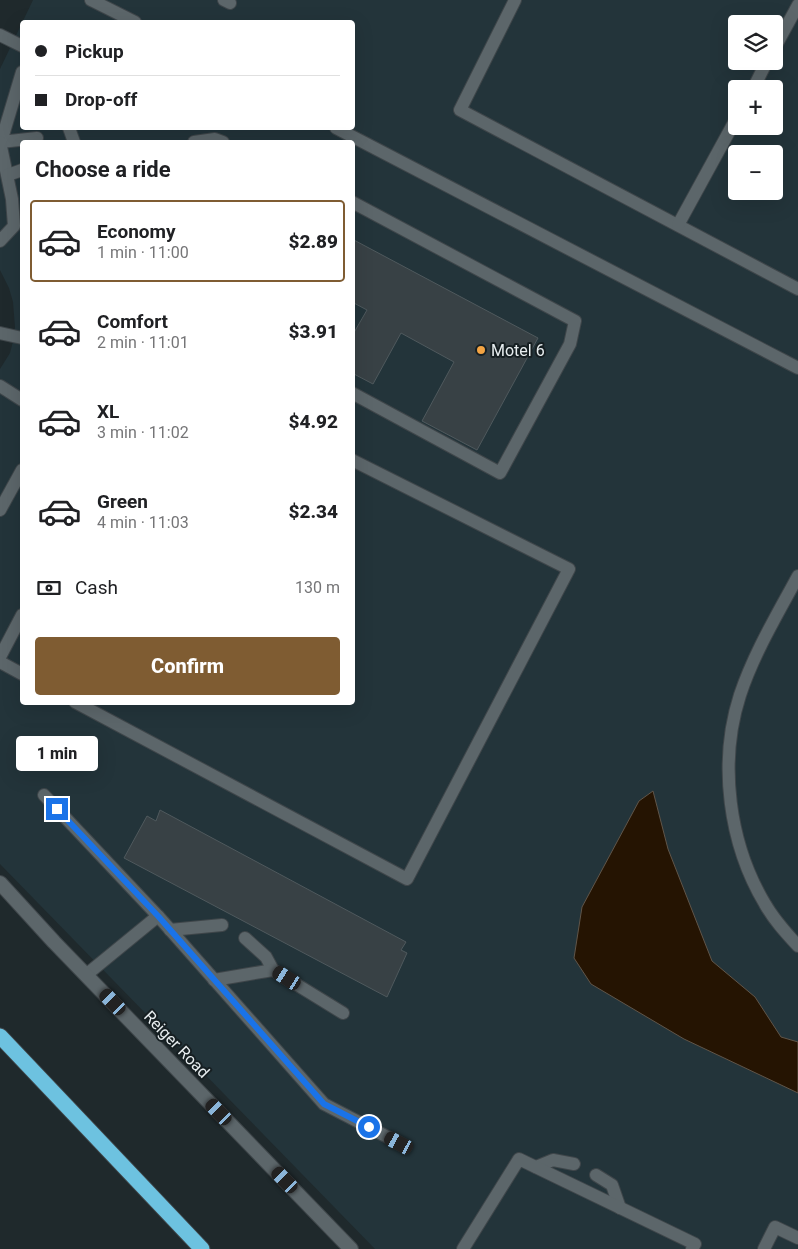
<!DOCTYPE html>
<html lang="en">
<head>
<meta charset="utf-8">
<style>
  body { margin:0; font-family:Roboto,sans-serif; background:#f2f2f2; color:#202124; height:100vh; display:flex; flex-direction:column; font-size:19px; white-space:nowrap }
  * { box-sizing:border-box; margin:0 }
  p { font-size:16px; color:#757577 }
  .icon { flex:none; width:28px; height:28px; fill:none; stroke:currentColor; stroke-width:2; stroke-linecap:round; stroke-linejoin:round }
  .map { position:relative; flex:1; overflow:hidden }
  .drawer { position:absolute; left:20px; top:140px; width:335px; height:565px; display:flex; flex-direction:column; background:#fff; border-radius:5px; box-shadow:0 5px 20px #0002 }
  .drawer>* { flex:none }
  .hud { position:absolute; left:20px; top:20px; width:335px; height:110px; border-radius:5px; box-shadow:0 5px 20px #0002; display:grid; align-content:center; height:110px; padding:0 15px; background:#fff }
  .controls { position:absolute; left:728px; top:15px; display:grid; gap:10px }
  .controls a { display:grid; place-items:center; width:55px; height:55px; border-radius:5px; background:#fff; box-shadow:0 5px 20px #0002; font-size:25px }
  .end { position:absolute; width:22px; height:22px; margin:-11px; border:6px solid #1a73e8; background:#fff; box-shadow:0 0 0 2px #fff }
  .from { border-radius:50% }
  .bubble { position:absolute; height:35px; border-radius:5px; background:#fff; box-shadow:0 5px 20px #0002; font-size:16px; font-weight:800; line-height:35px; text-align:center }
  .car { position:absolute; width:15px; height:30px; margin:-15px -8px; border-radius:6px; box-shadow:0 0 4px 1px #0007; background:linear-gradient(#222 24%,#8ab4d8 0 40%,#222 0 76%,#8ab4d8 0 86%,#222 0) }
  .hud b { display:flex; align-items:center; gap:18px; height:48px; font-size:19px }
  .hud b+b { border-top:1px solid #e0e0e0 }
  .hud i { width:12px; height:12px; background:#202124 }
  ul { padding:0; list-style:none }
  li { display:flex; align-items:center; gap:15px; height:82px; margin:0 10px 8px; padding:0 5px; border:2px solid transparent; border-radius:5px }
  li div { flex:1 }
  li b { display:block; font-size:19px }
  li em { font-style:normal; font-weight:800 }
  li.on { border-color:#7f5c32 }
  li>.icon { width:45px; height:45px; stroke-width:1.5 }
  h2 { padding:0 15px; font-size:22px; line-height:60px }
  .pay { display:flex; align-items:center; gap:12px; height:55px; padding:0 15px; font-size:19px }
  .pay p { margin-inline-start:auto }
  .cta { display:flex; gap:10px; margin-top:auto; padding:10px 15px }
  .cta a { flex:1; height:58px; border-radius:5px; background:#7f5c32; color:#fff; font-size:20px; font-weight:800; line-height:58px; text-align:center }
  .map>svg:first-child { display:block }
  .built { fill:#23343a; fill-rule:evenodd }
  .water { fill:#251402; stroke:#605549 }
  .building { fill:#384145; stroke:#4f595d }
  .lines { fill:none; stroke-linecap:round; stroke-linejoin:round }
  .service-casing { stroke:#3f464a; stroke-width:14 }
  .tertiary-casing { stroke:#3f464a; stroke-width:16 }
  .motorway-casing { stroke:#3f464a; stroke-width:17 }
  .service { stroke:#5c666a; stroke-width:12 }
  .tertiary { stroke:#5c666a; stroke-width:14 }
  .motorway { stroke:#6dc2e0; stroke-width:15 }
  .route { stroke:#1a73e8; stroke-width:6 }
  .poi-dot { fill:#f4a443; stroke:#161f22; stroke-width:2 }
  .labels { text-anchor:middle; stroke-width:4; stroke-linejoin:round; paint-order:stroke }
  .poi-label { font-size:16px; fill:#e8eef0; stroke:#161f22; text-anchor:start }
  .street-label { font-size:16px; fill:#e8eef0; stroke:#161f22 }
</style>
</head>
<body>
<div class="map">
<svg width="798" height="1249" viewBox="0 0 798 1249">
  <rect width="100%" height="100%" fill="#1f292c"/>
  <!-- built -->
  <path class="built" d="M33,0H798V1249H375L0,864V369L10,353L13,341L15,327L13,302L9,288L0,270V69ZM22,22H352V128H22ZM736,24H774V61H736ZM736,89H774V126H736ZM22,142H352V702H22ZM736,154H774V191H736Z"/>
  <!-- water -->
  <path class="water" d="M653,791L668,849L712,961L755,997L781,1037L798,1042V1093L684,1039L591,984L574,958L582,907L639,801Z"/>
  <!-- building -->
  <g class="building">
    <path d="M352,239L538,338L477,450L422,421L454,362L401,333L373,384L352,373V336L367,310L352,302Z"/>
    <path d="M160,810L406,942L401,950L407,953L387,997L124,858L147,816L156,821Z"/>
  </g>
  <g class="lines">
    <defs>
      <g id="service">
        <path d="M91,0L135,22"/>
        <path d="M224,0L230,3"/>
        <path d="M515,0L460,110L798,289"/>
        <path d="M0,35L22,46"/>
        <path d="M774,49L798,5"/>
        <path d="M22,72L1,142L37,138"/>
        <path d="M753,89L767,61"/>
        <path d="M69,128L74,142"/>
        <path d="M336,128L798,368"/>
        <path d="M0,142L12,199L14,226L0,241"/>
        <path d="M194,142L215,139L223,142"/>
        <path d="M8,175L22,170"/>
        <path d="M352,202L575,321L570,344L500,473L352,393"/>
        <path d="M678,225L736,119"/>
        <path d="M0,333L22,338"/>
        <path d="M0,386L22,400"/>
        <path d="M0,510L22,470"/>
        <path d="M798,576C777,615 754,653 740,695C718,763 729,844 765,904C774,920 786,933 798,946"/>
        <path d="M0,657L22,615"/>
        <path d="M0,662L22,674"/>
        <path d="M75,702L407,879L569,569L352,460"/>
        <path d="M44,795L158,916"/>
        <path d="M170,930L222,925"/>
        <path d="M245,938L266,957L273,970"/>
        <path d="M86,975L158,916L324,1104L399,1143"/>
        <path d="M214,980L273,970L343,1013"/>
        <path d="M536,1167L553,1160L574,1164"/>
        <path d="M596,1175L612,1185L620,1208"/>
        <path d="M463,1249L519,1159L695,1244L692,1249"/>
        <path d="M764,1249L775,1227L798,1238"/>
      </g>
      <path id="tertiary" d="M0,883L54,942L351,1249"/>
      <path id="motorway" d="M0,1036L202,1249"/>
    </defs>
    <!-- service casing -->
    <use href="#service" class="service-casing"/>
    <!-- tertiary casing -->
    <use href="#tertiary" class="tertiary-casing"/>
    <!-- motorway casing -->
    <use href="#motorway" class="motorway-casing"/>
    <!-- service -->
    <use href="#service" class="service"/>
    <!-- tertiary -->
    <use href="#tertiary" class="tertiary"/>
    <!-- motorway -->
    <use href="#motorway" class="motorway"/>
  </g>
  <g class="lines">
    <!-- route -->
    <path class="route" d="M57,809L158,916L324,1104L369,1127"/>
  </g>
  <!-- markers -->
  <circle class="poi-dot" cx="481" cy="350" r="5"/>
  <g class="labels">
    <!-- poi labels -->
    <g class="poi-label">
      <text x="491" y="356">Motel 6</text>
    </g>
    <!-- street labels -->
    <g class="street-label">
      <text transform="translate(177 1044) rotate(46)" y="6">Reiger Road</text>
    </g>
  </g>
</svg>
<div class="controls">
<a><svg class="icon" aria-label="layers" viewBox="0 0 24 24"><path d="M12 4l9 5-9 5-9-5zM3 14l9 5 9-5"/></svg></a>
<a>+</a>
<a>−</a>
</div>
<i class="end from" style="left:369px;top:1127px"></i>
<i class="end" style="left:57px;top:809px"></i>
<div class="bubble" style="left:16px;top:736px;width:82px">1 min</div>
<i class="car" style="left:287px;top:978px;rotate:302deg"></i>
<i class="car" style="left:113px;top:1002px;rotate:316deg"></i>
<i class="car" style="left:219px;top:1112px;rotate:316deg"></i>
<i class="car" style="left:399px;top:1143px;rotate:298deg"></i>
<i class="car" style="left:285px;top:1180px;rotate:316deg"></i>
<div class="hud">
<b><i class="from"></i>Pickup</b>
<b><i></i>Drop-off</b>
</div>
<section class="drawer">
<h2>Choose a ride</h2>
<ul>
<li class="on"><svg class="icon" aria-label="car" viewBox="0 0 24 24"><path d="M5 17H2v-5l4-1 3-4h7l3 4 3 1v5h-3M9 17h6M6 11h13"/><circle cx="7" cy="17" r="2"/><circle cx="17" cy="17" r="2"/></svg><div><b>Economy</b><p>1 min · 11:00</p></div><em>$2.89</em></li>
<li><svg class="icon" aria-label="car" viewBox="0 0 24 24"><path d="M5 17H2v-5l4-1 3-4h7l3 4 3 1v5h-3M9 17h6M6 11h13"/><circle cx="7" cy="17" r="2"/><circle cx="17" cy="17" r="2"/></svg><div><b>Comfort</b><p>2 min · 11:01</p></div><em>$3.91</em></li>
<li><svg class="icon" aria-label="car" viewBox="0 0 24 24"><path d="M5 17H2v-5l4-1 3-4h7l3 4 3 1v5h-3M9 17h6M6 11h13"/><circle cx="7" cy="17" r="2"/><circle cx="17" cy="17" r="2"/></svg><div><b>XL</b><p>3 min · 11:02</p></div><em>$4.92</em></li>
<li><svg class="icon" aria-label="car" viewBox="0 0 24 24"><path d="M5 17H2v-5l4-1 3-4h7l3 4 3 1v5h-3M9 17h6M6 11h13"/><circle cx="7" cy="17" r="2"/><circle cx="17" cy="17" r="2"/></svg><div><b>Green</b><p>4 min · 11:03</p></div><em>$2.34</em></li>
</ul>
<div class="pay"><svg class="icon" aria-label="cash" viewBox="0 0 24 24"><path d="M3 7h18v10H3z"/><circle cx="12" cy="12" r="2"/></svg>Cash<p>130 m</p></div>
<div class="cta"><a>Confirm</a></div>
</section>
</div>
</body>
</html>
